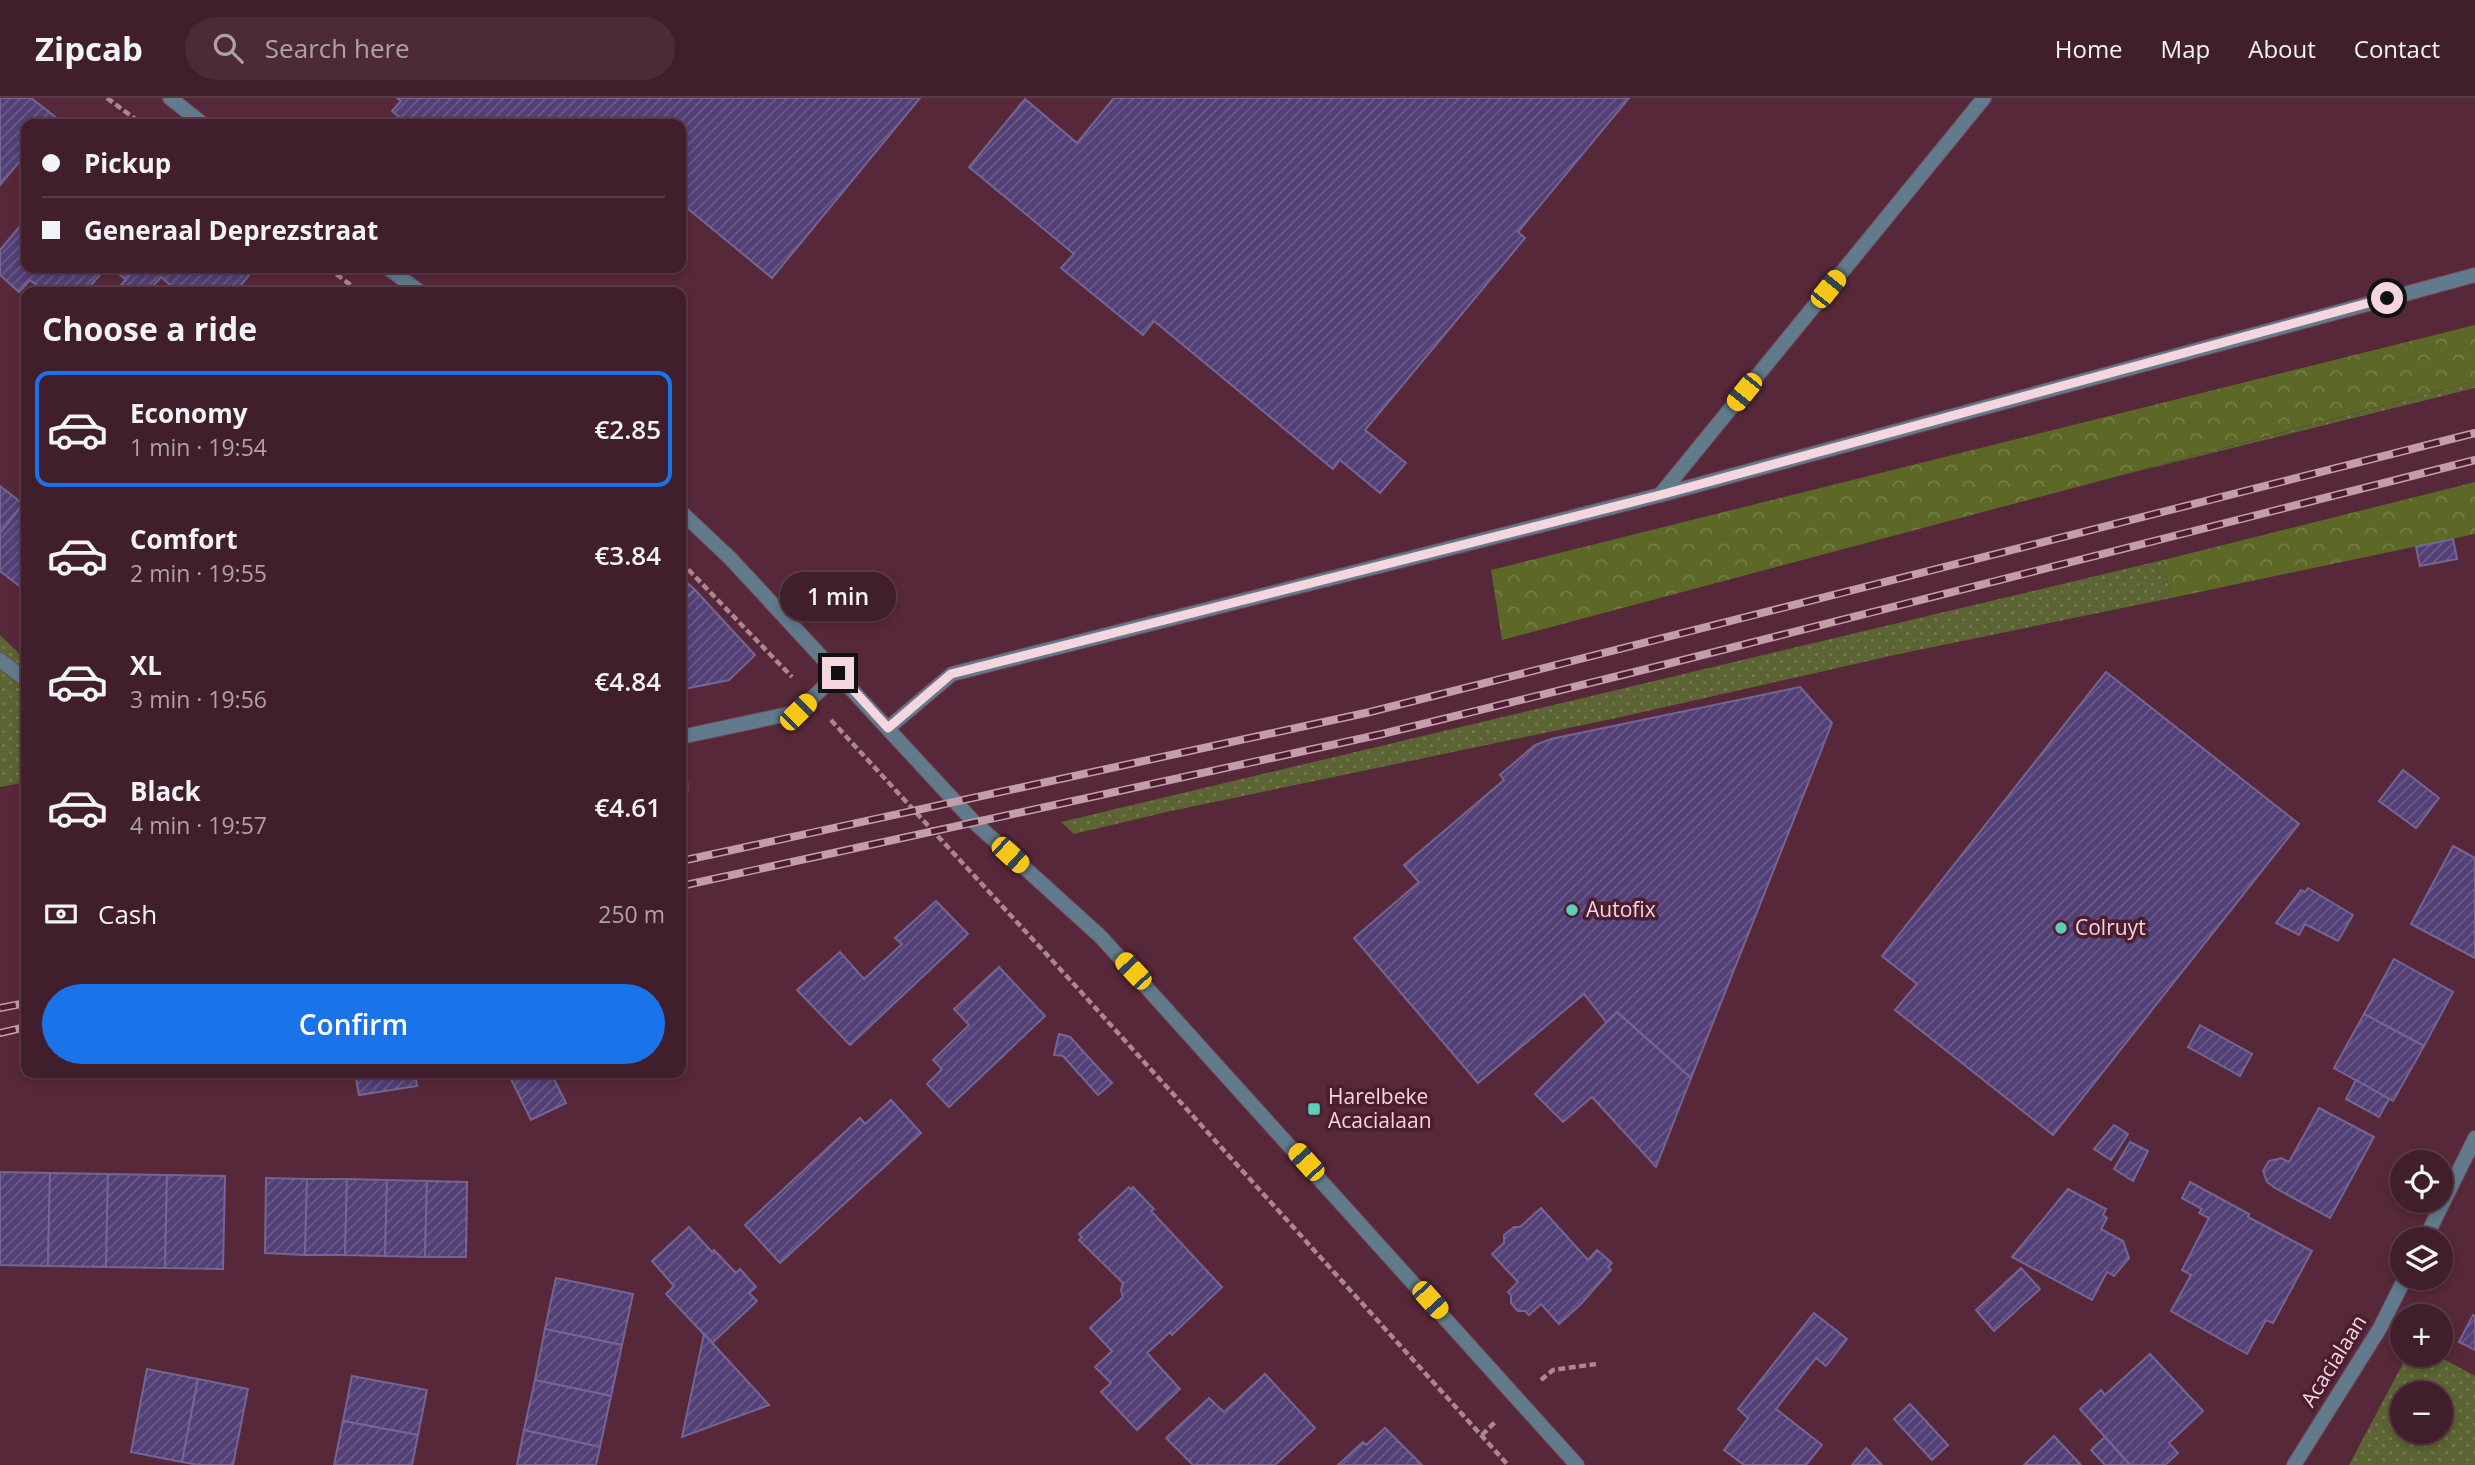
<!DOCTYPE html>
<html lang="en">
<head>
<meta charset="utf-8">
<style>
  body { margin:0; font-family:"Open Sans",sans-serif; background:#4c2b37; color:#f1f3f6; height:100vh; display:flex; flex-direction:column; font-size:26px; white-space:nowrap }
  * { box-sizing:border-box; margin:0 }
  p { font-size:23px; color:#aea2a9 }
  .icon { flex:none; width:38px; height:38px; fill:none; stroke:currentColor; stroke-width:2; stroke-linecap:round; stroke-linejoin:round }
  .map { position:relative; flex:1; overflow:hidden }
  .details { position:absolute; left:21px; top:189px; width:665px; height:791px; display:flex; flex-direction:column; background:#411e2b; border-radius:14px; box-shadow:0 4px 10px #0003,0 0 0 2px #5a3c47 }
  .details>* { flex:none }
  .banner { position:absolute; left:21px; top:21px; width:665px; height:154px; border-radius:14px; box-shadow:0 4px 10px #0003,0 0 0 2px #5a3c47; display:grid; align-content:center; height:154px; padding:0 21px; background:#411e2b }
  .fabs { position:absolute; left:2390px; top:1052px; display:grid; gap:14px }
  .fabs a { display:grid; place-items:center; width:63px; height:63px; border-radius:50%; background:#411e2b; box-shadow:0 4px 10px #0003,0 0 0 2px #5a3c47; font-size:35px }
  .end { position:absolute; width:32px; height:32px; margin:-16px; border:9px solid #f5d5de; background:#111; box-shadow:0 0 0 4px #111 }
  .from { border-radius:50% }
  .bubble { position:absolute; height:49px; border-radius:24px; background:#411e2b; box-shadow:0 4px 10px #0003,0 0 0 2px #5a3c47; font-size:23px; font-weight:600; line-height:49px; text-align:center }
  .car { position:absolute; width:21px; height:42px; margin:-21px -10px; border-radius:9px; box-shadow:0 0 5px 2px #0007; background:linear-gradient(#f5c518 24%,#345 0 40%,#f5c518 0 76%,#345 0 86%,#f5c518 0) }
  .banner b { display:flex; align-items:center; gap:24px; height:66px; font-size:26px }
  .banner b+b { border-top:2px solid #5a3c47 }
  .banner i { width:18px; height:18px; background:#f1f3f6 }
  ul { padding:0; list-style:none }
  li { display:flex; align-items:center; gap:21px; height:116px; margin:0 14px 10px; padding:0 7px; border:4px solid transparent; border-radius:14px }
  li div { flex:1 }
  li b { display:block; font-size:26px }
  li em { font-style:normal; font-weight:600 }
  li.selected { border-color:#1a73e8 }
  li>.icon { width:63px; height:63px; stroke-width:1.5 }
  h2 { padding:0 21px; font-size:32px; line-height:84px }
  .pay { display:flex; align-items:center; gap:18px; height:77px; padding:0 21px; font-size:26px }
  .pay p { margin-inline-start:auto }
  .button { display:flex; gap:14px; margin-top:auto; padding:14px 21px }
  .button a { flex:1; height:80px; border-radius:42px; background:#1a73e8; color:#fff; font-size:28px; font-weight:600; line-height:80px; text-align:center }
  header { display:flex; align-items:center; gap:42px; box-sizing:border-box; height:98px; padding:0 35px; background:#411e2b; border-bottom:2px solid #5a3c47 }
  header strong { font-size:33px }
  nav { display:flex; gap:38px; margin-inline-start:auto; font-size:24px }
  .search { width:490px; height:63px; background:#4c2b37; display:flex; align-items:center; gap:18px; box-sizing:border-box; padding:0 24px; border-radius:38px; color:#aea2a9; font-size:26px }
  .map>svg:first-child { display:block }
  .grass { fill:url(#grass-dots); fill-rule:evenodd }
  .forest { fill:url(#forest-crowns) }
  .building { fill:url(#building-hatch); stroke:#746594; stroke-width:2 }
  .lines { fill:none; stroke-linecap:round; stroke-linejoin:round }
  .service-casing { stroke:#734757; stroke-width:16 }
  .minor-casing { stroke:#734757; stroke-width:16 }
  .tertiary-casing { stroke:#734757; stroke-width:16 }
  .path { stroke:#ad8693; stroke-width:4.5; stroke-dasharray:7 3.5; stroke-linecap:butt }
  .service { stroke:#617b8d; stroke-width:14 }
  .minor { stroke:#617b8d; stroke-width:14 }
  .tertiary { stroke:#617b8d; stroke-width:14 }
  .rail-casing { stroke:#c39eaa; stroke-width:8 }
  .rail { stroke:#4c1d2f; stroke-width:5; stroke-dasharray:16; stroke-linecap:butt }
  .route { stroke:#f5d5de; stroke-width:9 }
  .poi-dot { fill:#5eceb8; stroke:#4c1d2f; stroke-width:2.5 }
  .labels { text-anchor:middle; stroke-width:7; stroke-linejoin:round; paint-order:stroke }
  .poi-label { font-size:21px; fill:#f5d5de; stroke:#4c1d2f; text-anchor:start }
  .street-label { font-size:21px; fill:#f5d5de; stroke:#4c1d2f }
</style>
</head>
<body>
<header>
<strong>Zipcab</strong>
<div class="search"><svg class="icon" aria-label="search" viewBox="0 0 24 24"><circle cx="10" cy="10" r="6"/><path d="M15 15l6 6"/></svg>Search here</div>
<nav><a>Home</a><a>Map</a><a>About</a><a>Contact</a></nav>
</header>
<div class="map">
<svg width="2475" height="1367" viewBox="0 0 2475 1367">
  <defs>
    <pattern id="grass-dots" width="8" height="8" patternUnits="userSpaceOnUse" patternTransform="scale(1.75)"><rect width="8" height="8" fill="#5b6432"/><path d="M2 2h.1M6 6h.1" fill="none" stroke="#73794f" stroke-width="1.8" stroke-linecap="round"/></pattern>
    <pattern id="forest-crowns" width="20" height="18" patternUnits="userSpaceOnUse" patternTransform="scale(1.75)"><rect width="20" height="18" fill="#5d6827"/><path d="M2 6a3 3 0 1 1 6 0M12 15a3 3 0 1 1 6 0" fill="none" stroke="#757d46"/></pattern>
    <pattern id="building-hatch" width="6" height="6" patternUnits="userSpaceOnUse" patternTransform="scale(1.75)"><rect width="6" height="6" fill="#523f76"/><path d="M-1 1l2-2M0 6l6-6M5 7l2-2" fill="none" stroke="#6c5a89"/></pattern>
  </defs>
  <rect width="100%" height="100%" fill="#572839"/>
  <!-- grass -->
  <g class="grass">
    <path d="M2475,283V290L2123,377Z"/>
    <path d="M2163,462L2171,500L1899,556L1621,619L1171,713L1074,736L1061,724Z"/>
    <path d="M0,537L26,562V684L0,689Z"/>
    <path d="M2408,1256L2436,1257L2475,1278V1367H2349ZM2403,1295H2441V1334H2403Z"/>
  </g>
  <!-- forest -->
  <g class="forest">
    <path d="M2475,227V283L1502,542L1491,472Z"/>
    <path d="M2475,384V436L2171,500L2163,462Z"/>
  </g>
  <!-- building -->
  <g class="building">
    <path d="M0,0H31L62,24L61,26H26V69L19,64L0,87Z"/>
    <path d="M397,0H920L772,180L681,105V26H414L409,22L407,26L392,13L401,3Z"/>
    <path d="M1114,0H1629L1518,134L1525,140L1365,332L1406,365L1380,395L1340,362L1333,371L1154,223L1143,237L1061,170L1074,156L969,69L1025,1L1077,45Z"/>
    <path d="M26,121V170H106L85,194H44L30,182L19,194L0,177V152Z"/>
    <path d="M112,170H136L126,182Z"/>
    <path d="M136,170H245L251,175L235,194H212L206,190L203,194H178L161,179L148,194H117L116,193Z"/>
    <path d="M0,388L23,406L0,435Z"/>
    <path d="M23,406L26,409V493L0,473V435Z"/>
    <path d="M2453,441L2457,461L2420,468L2416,449Z"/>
    <path d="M681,479L695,492L681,505Z"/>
    <path d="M695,492L755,557L729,582L684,591L681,582V505Z"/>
    <path d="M2106,574L2299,726L2053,1037L1895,912L1917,886L1882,858Z"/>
    <path d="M1800,589L1832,625L1691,980L1617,914L1607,925L1584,896L1478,985L1354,840L1419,784L1404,767L1504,682L1500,677L1535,647L1551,641Z"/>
    <path d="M2403,672L2439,700L2416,730L2379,703Z"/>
    <path d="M2453,748L2475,760V860L2411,826Z"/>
    <path d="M2308,790L2353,817L2338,843L2305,826L2299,837L2276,825L2301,792L2305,794Z"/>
    <path d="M936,803L968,836L850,947L797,892L840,854L864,881L902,846L895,840Z"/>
    <path d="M2394,861L2453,894L2424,948L2364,916Z"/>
    <path d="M999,869L1045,918L949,1009L927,986L942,971L933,962L969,927L954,911Z"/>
    <path d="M1617,914L1691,980L1656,1069L1592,999L1563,1024L1535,996Z"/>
    <path d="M2364,916L2424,948L2393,1003L2334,970Z"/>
    <path d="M2200,927L2252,956L2240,978L2188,949Z"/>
    <path d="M1059,936L1070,939L1112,985L1098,997L1063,958L1054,957Z"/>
    <path d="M355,975H415L417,988L359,997Z"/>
    <path d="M508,975H551L566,1005L531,1022Z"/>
    <path d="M2356,982L2389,1001L2379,1019L2346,1001Z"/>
    <path d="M891,1002L921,1035L780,1165L745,1127L860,1020L865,1026Z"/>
    <path d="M2319,1010L2374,1039L2330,1120L2275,1090L2267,1084L2263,1073L2269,1063L2281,1060L2289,1064Z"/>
    <path d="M2114,1027L2128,1036L2111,1062L2094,1051Z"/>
    <path d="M2130,1044L2148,1053L2133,1083L2114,1071Z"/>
    <path d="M0,1074L50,1075L48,1168L0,1167Z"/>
    <path d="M50,1075L108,1076L106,1169L48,1168Z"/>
    <path d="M108,1076L167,1077L165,1170L106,1169Z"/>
    <path d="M167,1077L225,1078L223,1171L165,1170Z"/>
    <path d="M266,1080L307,1081L305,1157L265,1155Z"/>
    <path d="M307,1081H347L345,1157H305Z"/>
    <path d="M347,1081L387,1082L385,1158L345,1157Z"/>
    <path d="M387,1082L427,1083L425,1159L385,1158Z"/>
    <path d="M427,1083L467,1084L466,1159H425Z"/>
    <path d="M2190,1084L2249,1116L2248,1119L2312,1153L2273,1225L2266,1222L2247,1256L2171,1213L2191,1177L2182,1172L2209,1120L2199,1115L2202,1111L2182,1100Z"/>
    <path d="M1129,1089L1131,1092L1133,1089L1154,1111L1151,1113L1222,1189L1172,1237L1170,1234L1147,1255L1180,1291L1137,1332L1101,1294L1111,1285L1095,1269L1112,1253L1090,1230L1123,1199L1121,1192L1123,1185L1079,1142L1082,1139L1079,1136Z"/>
    <path d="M2068,1091L2106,1111L2103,1117L2107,1120L2101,1131L2123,1143L2129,1160L2114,1178L2107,1174L2092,1202L2012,1159Z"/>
    <path d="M1541,1110L1588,1162L1597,1152L1612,1165L1608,1169L1611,1172L1580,1207L1559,1226L1541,1206L1529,1217L1525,1213H1518L1511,1205V1197L1508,1194L1518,1184L1492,1156L1504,1145V1137L1514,1129H1520Z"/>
    <path d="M689,1129L712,1154L714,1152L736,1175L740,1171L756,1189L749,1195L757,1203L712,1245L666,1196L674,1188L652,1163Z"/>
    <path d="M2021,1170L2040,1191L1994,1233L1976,1212Z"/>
    <path d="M556,1180L633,1196L622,1247L545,1231Z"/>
    <path d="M1814,1215L1847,1241L1826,1268L1816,1260L1776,1311L1822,1347L1806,1367H1744L1724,1352L1748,1320L1738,1311Z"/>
    <path d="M2473,1217L2475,1218V1252L2459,1244Z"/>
    <path d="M545,1231L622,1247L611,1298L535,1282Z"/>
    <path d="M704,1236L769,1307L682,1339Z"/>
    <path d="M2150,1256L2203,1313L2169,1345L2178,1355L2165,1367H2130L2080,1311L2101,1292L2105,1297Z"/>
    <path d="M147,1271L198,1281L182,1364L131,1354Z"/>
    <path d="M1265,1276L1315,1330L1275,1367H1193L1166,1340L1209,1300L1224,1314Z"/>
    <path d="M352,1278L427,1292L418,1337L343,1323Z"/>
    <path d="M198,1281L248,1291L233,1367H199L182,1364Z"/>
    <path d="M535,1282L611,1298L600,1349L524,1332Z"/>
    <path d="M1910,1306L1948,1347L1932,1362L1894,1321Z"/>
    <path d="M343,1323L418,1337L412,1367H334Z"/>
    <path d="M1385,1330L1422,1367H1338L1363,1344L1366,1347Z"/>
    <path d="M524,1332L600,1349L596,1367H517Z"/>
    <path d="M2054,1338L2081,1367H2024Z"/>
    <path d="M2105,1339L2130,1367H2105L2091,1352Z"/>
    <path d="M1866,1350L1882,1367H1852Z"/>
  </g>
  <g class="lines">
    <defs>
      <g id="service">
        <path d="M1660,397L1984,0"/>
        <path d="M888,630L952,576L1660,397L2475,177"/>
        <path d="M681,639L798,614L838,575"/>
        <path d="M681,687V691"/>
      </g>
      <g id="minor">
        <path d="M0,562L26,582"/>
        <path d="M2425,1141L2475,1040"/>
        <path d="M2294,1367L2380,1230L2405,1180"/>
      </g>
      <g id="tertiary">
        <path d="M170,0L203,26"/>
        <path d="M388,170L420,194"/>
        <path d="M681,414L730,460L974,724L1101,839L1577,1367"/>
      </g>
    </defs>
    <!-- service casing -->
    <use href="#service" class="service-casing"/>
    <!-- minor casing -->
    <use href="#minor" class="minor-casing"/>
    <!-- tertiary casing -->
    <use href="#tertiary" class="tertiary-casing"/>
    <!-- path -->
    <g class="path">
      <path d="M107,0L142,26"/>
      <path d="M328,170L360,194"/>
      <path d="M681,464L792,579"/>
      <path d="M831,622L1072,884L1508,1367"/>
      <path d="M1541,1282L1553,1272L1596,1266"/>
      <path d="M1482,1337L1496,1323"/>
    </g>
    <!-- service -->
    <use href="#service" class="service"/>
    <!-- minor -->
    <use href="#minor" class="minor"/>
    <!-- tertiary -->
    <use href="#tertiary" class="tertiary"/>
    <defs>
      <g id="rail">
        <path d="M681,763L1370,614L2475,335"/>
        <path d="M681,788L1382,636L1663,567L2475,362"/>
        <path d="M0,910L26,905"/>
        <path d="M0,935L26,929"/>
      </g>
    </defs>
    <!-- rail casing -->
    <use href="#rail" class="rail-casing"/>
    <!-- rail -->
    <use href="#rail" class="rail"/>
  </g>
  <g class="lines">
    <!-- route -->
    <path class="route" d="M838,575L888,630L951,576L1660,397L2387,200"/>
  </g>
  <!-- markers -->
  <g class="poi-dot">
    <circle cx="1572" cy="812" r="7"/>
    <circle cx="2061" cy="830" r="7"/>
    <rect x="1307" y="1004" width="14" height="14" rx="3.5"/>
  </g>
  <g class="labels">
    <!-- poi labels -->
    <g class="poi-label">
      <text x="1586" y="819">Autofix</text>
      <text x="2075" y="837">Colruyt</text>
      <text x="1328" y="1006">Harelbeke<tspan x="1328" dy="24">Acacialaan</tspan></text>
    </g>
    <!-- street labels -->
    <g class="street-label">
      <text transform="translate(2334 1263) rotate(-58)" y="7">Acacialaan</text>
    </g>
  </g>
</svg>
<div class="fabs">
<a><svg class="icon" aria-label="locate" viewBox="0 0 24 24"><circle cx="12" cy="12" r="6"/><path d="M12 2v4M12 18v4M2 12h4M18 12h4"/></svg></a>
<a><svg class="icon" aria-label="layers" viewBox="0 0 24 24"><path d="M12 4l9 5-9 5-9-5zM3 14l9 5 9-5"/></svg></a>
<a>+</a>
<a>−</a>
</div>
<i class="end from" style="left:2387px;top:200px"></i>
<i class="end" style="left:838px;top:575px"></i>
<div class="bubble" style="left:780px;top:474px;width:116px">1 min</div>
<i class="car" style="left:1828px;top:191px;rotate:39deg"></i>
<i class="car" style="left:1744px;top:294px;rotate:219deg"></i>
<i class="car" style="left:798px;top:614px;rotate:45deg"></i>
<i class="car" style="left:1010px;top:757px;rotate:132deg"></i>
<i class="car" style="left:1133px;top:873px;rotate:317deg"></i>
<i class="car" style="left:1306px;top:1064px;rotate:318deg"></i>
<i class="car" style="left:1430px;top:1202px;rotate:138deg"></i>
<div class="banner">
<b><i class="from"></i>Pickup</b>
<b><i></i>Generaal Deprezstraat</b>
</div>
<section class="details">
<h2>Choose a ride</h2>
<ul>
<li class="selected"><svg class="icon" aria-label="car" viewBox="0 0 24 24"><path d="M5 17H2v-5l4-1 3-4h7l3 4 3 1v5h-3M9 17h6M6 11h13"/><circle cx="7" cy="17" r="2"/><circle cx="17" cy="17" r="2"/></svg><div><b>Economy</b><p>1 min · 19:54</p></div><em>€2.85</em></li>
<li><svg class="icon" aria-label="car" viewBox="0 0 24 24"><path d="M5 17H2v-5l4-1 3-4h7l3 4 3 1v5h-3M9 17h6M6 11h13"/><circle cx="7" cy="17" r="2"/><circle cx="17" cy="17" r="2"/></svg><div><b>Comfort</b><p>2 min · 19:55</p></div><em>€3.84</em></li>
<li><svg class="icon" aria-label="car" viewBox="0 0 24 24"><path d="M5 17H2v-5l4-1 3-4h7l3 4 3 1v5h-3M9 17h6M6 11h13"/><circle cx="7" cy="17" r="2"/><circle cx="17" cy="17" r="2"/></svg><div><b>XL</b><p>3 min · 19:56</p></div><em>€4.84</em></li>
<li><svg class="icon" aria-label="car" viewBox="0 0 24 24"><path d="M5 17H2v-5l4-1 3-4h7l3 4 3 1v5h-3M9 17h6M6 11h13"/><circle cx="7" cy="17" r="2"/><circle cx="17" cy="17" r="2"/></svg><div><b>Black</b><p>4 min · 19:57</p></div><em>€4.61</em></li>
</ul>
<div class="pay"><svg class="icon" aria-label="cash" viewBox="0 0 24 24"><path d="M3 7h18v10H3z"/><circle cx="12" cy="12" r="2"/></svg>Cash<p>250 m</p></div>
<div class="button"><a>Confirm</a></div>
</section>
</div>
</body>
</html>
